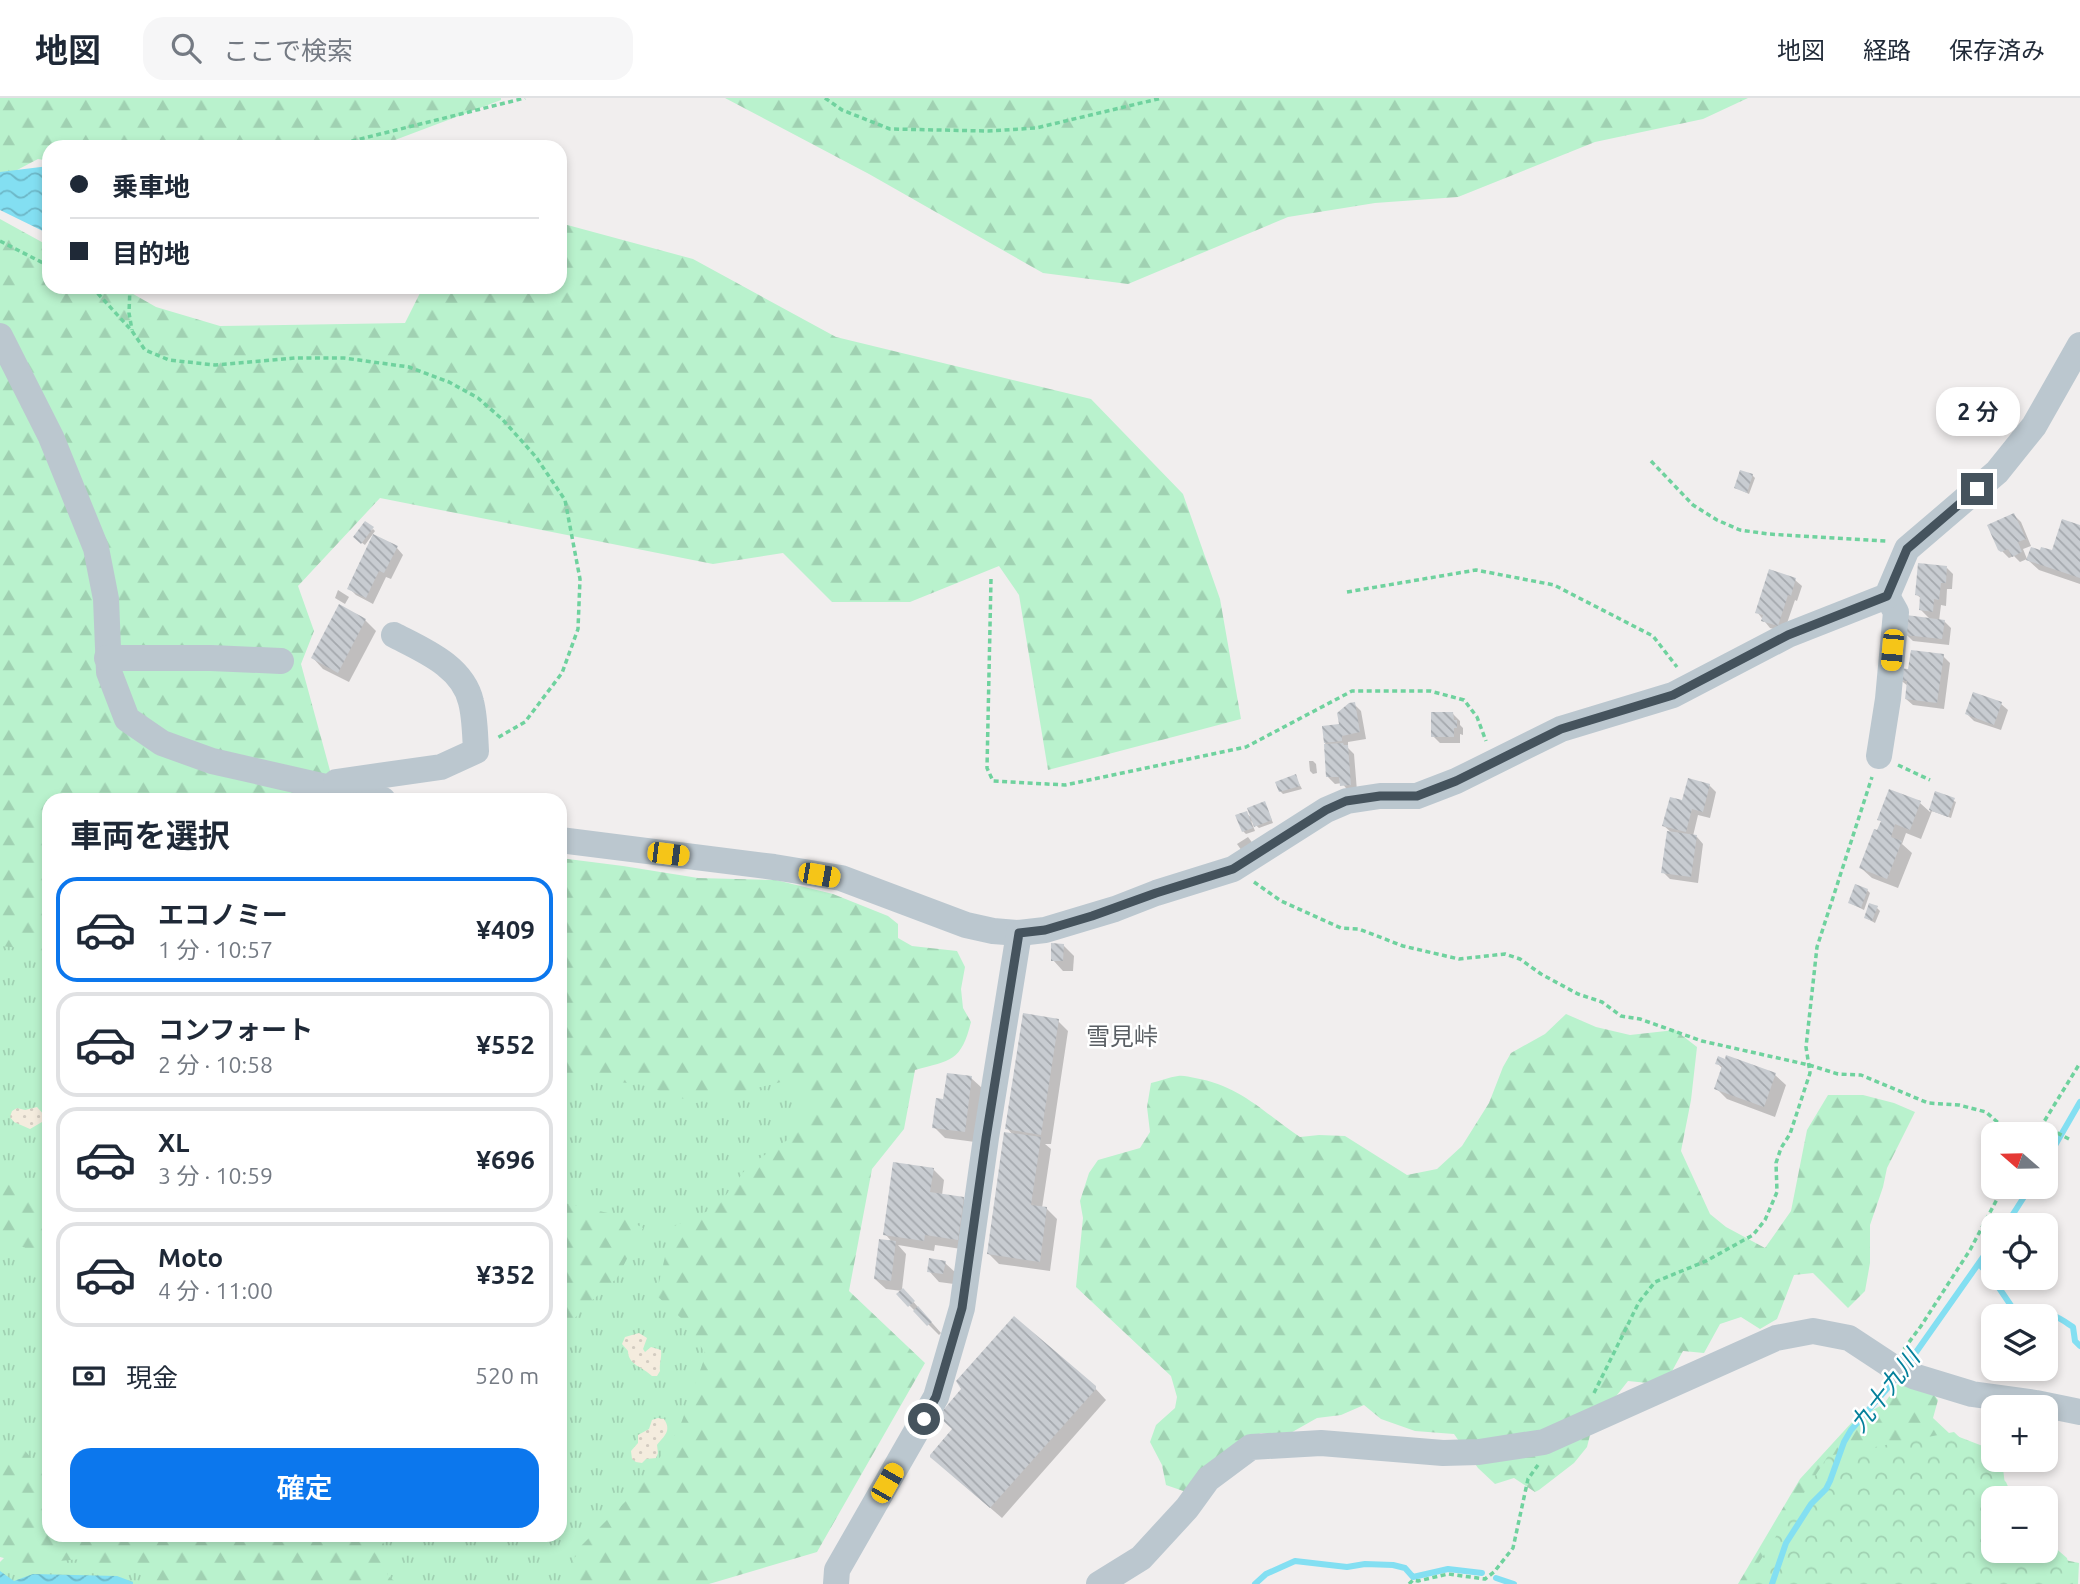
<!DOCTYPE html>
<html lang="ja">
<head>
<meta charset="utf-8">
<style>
  body { margin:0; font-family:Ubuntu,"Noto Sans JP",sans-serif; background:#f6f6f7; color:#1f2937; height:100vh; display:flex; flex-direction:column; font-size:26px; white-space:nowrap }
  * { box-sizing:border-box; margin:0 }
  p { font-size:23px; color:#747a83 }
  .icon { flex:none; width:38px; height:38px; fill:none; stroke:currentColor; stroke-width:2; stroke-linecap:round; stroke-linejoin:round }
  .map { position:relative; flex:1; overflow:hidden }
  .details { position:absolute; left:42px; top:695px; width:525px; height:749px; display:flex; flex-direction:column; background:#fff; border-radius:21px; box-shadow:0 4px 10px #0003 }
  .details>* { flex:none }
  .top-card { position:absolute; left:42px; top:42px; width:525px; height:154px; border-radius:21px; box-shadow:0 4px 10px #0003; display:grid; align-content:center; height:154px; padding:0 28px; background:#fff }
  .needle { width:46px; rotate:290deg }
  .tools { position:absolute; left:1981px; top:1024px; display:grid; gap:14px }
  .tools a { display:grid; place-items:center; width:77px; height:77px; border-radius:14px; background:#fff; box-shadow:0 4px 10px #0003; font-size:35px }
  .end { position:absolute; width:32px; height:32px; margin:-16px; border:9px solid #45535d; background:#fff; box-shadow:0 0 0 4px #fff }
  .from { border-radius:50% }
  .bubble { position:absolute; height:49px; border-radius:21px; background:#fff; box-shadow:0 4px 10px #0003; font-size:23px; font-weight:600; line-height:49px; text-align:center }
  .car { position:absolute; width:21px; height:42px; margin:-21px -10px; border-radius:9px; box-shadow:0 0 5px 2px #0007; background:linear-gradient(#f5c518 24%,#345 0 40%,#f5c518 0 76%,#345 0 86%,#f5c518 0) }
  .top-card b { display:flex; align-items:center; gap:24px; height:66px; font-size:26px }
  .top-card b+b { border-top:2px solid #e0e1e3 }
  .top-card i { width:18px; height:18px; background:#1f2937 }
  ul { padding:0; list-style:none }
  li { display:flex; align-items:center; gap:21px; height:105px; margin:0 14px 10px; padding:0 14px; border:4px solid #e0e1e3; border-radius:21px }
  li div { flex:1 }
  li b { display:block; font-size:26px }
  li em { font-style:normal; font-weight:600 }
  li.on { border-color:#0c77ed }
  li>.icon { width:63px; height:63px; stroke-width:1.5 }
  h2 { padding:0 28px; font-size:32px; line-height:84px }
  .pay { display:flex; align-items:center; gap:18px; height:77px; padding:0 28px; font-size:26px }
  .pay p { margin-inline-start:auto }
  .action { display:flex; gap:14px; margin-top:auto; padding:14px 28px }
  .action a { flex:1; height:80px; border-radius:21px; background:#0c77ed; color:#fff; font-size:28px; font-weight:600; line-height:80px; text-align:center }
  header { display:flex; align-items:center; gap:42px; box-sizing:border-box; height:98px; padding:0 35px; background:#fff; border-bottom:2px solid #e0e1e3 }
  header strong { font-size:33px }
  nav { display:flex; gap:38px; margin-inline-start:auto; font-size:24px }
  .search { width:490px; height:63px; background:#f6f6f7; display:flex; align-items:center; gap:18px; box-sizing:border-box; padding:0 24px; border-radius:21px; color:#747a83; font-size:26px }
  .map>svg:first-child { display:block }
  .grass { fill:url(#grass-tufts) }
  .forest { fill:url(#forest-firs) }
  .sand { fill:url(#sand-dots) }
  .park { fill:url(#park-crowns) }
  .water { fill:url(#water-waves) }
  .shadow { fill:#0003 }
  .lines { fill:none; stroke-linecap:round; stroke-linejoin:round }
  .stream { stroke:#83dff2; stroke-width:6 }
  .building { fill:url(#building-back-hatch) }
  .path { stroke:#6fd29e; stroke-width:3.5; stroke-dasharray:5 3.5; stroke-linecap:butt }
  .minor { stroke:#bbc7cf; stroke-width:26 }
  .route { stroke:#45535d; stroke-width:9 }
  .labels { text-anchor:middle; stroke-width:5; stroke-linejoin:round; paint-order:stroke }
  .neighbourhood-label { font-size:24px; fill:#5a5f64; stroke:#fff }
  .water-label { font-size:24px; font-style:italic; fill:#04809b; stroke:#fff }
</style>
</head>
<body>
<header>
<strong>地図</strong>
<div class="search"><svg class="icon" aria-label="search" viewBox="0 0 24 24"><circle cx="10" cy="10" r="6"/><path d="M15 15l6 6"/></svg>ここで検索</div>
<nav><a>地図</a><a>経路</a><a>保存済み</a></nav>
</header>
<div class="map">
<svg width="2080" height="1486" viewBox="0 0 2080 1486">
  <defs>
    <pattern id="grass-tufts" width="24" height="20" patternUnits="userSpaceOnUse" patternTransform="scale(1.75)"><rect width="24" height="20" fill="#b9f2cd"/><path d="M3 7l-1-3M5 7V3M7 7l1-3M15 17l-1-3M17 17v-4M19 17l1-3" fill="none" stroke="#a0d1b2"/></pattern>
    <pattern id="forest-firs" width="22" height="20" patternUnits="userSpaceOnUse" patternTransform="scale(1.75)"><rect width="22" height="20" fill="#b9f2cd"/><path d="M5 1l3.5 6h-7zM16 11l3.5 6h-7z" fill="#a0d1b2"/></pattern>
    <pattern id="sand-dots" width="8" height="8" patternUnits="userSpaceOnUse" patternTransform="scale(1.75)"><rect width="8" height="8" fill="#f4ecde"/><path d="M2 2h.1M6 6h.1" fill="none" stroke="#d3ccc1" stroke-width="1.8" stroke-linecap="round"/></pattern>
    <pattern id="park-crowns" width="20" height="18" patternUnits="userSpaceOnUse" patternTransform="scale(1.75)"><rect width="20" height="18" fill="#b9f2cd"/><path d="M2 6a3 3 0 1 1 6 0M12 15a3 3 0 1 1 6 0" fill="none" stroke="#a0d1b2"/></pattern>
    <pattern id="water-waves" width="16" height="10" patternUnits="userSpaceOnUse" patternTransform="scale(1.75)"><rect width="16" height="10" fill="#83dff2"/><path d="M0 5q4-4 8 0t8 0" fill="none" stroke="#6db7c7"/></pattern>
    <pattern id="building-back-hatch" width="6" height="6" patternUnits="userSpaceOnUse" patternTransform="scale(1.75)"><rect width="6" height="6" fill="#c8ccd1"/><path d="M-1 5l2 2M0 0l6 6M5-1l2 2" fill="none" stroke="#a4a8ad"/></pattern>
  </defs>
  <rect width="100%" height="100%" fill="#f1eeee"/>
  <!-- grass -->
  <path class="grass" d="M0,710L49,722V1437H560V861L850,940L614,1486H0V1464L32,1432L0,1422Z"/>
  <!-- forest -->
  <g class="forest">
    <path d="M0,0H501V2L395,42L358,49H49V63L38,61L0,81Z"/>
    <path d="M725,0H1748L1703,21L1595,44L1458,99L1375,105L1288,119L1128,186L1043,175L869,76Z"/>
    <path d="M0,121L49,148V189H121L156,209L220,228L405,225L423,189H560V125L693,161L836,239L1091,301L1183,396L1220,501L1241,621L1048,672L1019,497L999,468L910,504H832L783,455L713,466L380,400L298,488L314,533L301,566L338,702H49V865L20,850L0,848Z"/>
    <path d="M560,760L623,768L698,780L776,782L833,796L888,818L898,826V840L912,848L957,853L965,869L961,891L963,910L971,924C961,964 951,962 915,972L904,1031L872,1071L849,1193L925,1265L817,1454L709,1486H560L582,1447L640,1389L679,1331L706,1256L682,1221L656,1197L672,1129L717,1109L748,1068L789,1041L809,1002L789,982L696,1005L642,987L560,976Z"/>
    <path d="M1566,916L1596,929L1630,937L1675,932L1697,949L1691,1002L1681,1053L1710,1116L1726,1129L1765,1150L1791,1113L1807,1032L1828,997H1863L1894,1005L1915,1014L1887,1070L1883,1089L1870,1127V1165L1865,1193L1848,1210L1813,1175L1794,1177L1777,1221L1760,1231L1741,1219L1720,1226L1704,1255L1683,1253L1671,1275L1648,1285L1628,1283L1592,1329L1587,1349L1574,1365L1539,1392L1535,1394L1514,1380L1495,1386L1478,1370L1454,1336L1415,1333L1381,1321L1364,1307L1341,1317L1317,1320L1287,1337L1261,1335L1231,1350L1189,1395L1166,1387L1162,1367L1150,1344L1156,1327L1175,1310L1177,1299L1171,1278L1076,1189L1083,1120L1080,1103L1089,1075L1098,1062L1140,1050L1150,1034L1147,1009L1151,985C1160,983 1169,979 1178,978C1183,977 1189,979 1195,980C1241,988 1264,1015 1300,1039L1319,1037L1345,1038L1407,1077L1437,1071L1462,1048L1489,1005L1503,969L1511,955L1545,936Z"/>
    <path d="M0,1079L49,1105V1156L0,1143Z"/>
    <path d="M560,1104L621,1118L643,1130L617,1180L586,1208L560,1236Z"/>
    <path d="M1902,1280L1928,1289L1938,1302L1933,1320L1949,1335L1993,1352V1362H2002L2005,1387L1993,1400V1452H2046L2065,1462L2079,1465L2078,1486H1738L1800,1381L1854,1322L1884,1306Z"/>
    <path d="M0,1343L22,1349L40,1371L49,1374V1437H394L382,1446L388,1478L398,1486H150L153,1477L81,1461L26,1466L0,1459Z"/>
  </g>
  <!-- sand -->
  <g class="sand">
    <path d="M37,1009L45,1018L42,1024L30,1031L14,1024L10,1019L12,1013L17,1010L25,1012Z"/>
    <path d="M639,1235L647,1240L643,1251L645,1254L651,1249L661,1252C662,1260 659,1265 660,1273L657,1278H652C643,1269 628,1267 628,1253L622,1246L625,1239Z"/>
    <path d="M658,1320L664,1321C672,1333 664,1338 657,1347L658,1355L656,1360L646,1361L642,1365L636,1364L632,1361L631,1353L638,1345V1337L649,1331L652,1322Z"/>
  </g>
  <!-- park -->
  <path class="park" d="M1954,1334L2006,1384L2013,1400H1993V1452H2046V1442L2067,1460L2073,1486H1745L1828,1358Z"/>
  <!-- water -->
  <g class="water">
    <path d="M49,68V136L0,112V74Z"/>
    <path d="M0,1473L14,1483L33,1476L117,1478L133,1484V1486H0Z"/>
  </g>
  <!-- shadow -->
  <g class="shadow">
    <path d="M1752,377L1755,380L1749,396L1736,390Z"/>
    <path d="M2014,417L2021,424L2031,448L2023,451L2027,461L2020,464L2014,458L2009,460L2000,451Z"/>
    <path d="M2080,429V486L2039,472L2028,462L2053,455Z"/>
    <path d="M373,431L375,433L365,447L358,442Z"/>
    <path d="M397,450L403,457L391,481L386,479L373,506L356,497L349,490Z"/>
    <path d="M1947,470L1953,476L1952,491H1947L1946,508L1941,507L1939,523H1944L1951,530L1949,547L1913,543L1906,536L1931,522L1921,512L1922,501L1917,497Z"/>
    <path d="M1795,482L1802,488L1797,503L1795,502L1784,534L1770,530L1757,514Z"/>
    <path d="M338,492L349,499L345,506L335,500Z"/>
    <path d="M365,522L376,533L349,584L323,571L313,560Z"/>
    <path d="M1943,558L1950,565L1944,611L1913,607L1906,601L1908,588L1899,581L1910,573Z"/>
    <path d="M1354,606L1361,613L1366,641L1348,644V650L1354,656L1357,693L1349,694L1342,685L1335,686L1328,679L1324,630L1341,628Z"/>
    <path d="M2001,606L2008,612L2001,632L1974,623L1967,616Z"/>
    <path d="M1453,616L1460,623V627L1463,630V637L1460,636V645H1440L1433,638Z"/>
    <path d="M1309,663H1313L1316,666L1317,675L1313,676L1310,673Z"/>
    <path d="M1295,678L1302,691L1283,696L1280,693Z"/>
    <path d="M1709,687L1716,694L1710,720L1698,717L1693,738L1697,739L1703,746L1698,785L1670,781L1663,774L1672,735L1664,728L1683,704Z"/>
    <path d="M1937,695L1956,704L1951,720L1932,713L1921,741L1906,735L1902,746L1912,755L1898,790L1872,780L1861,770L1882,724L1879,721L1920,705L1930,714Z"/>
    <path d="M1265,705L1273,725L1259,730L1251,723L1255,733L1246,736L1243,733L1246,715L1254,722Z"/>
    <path d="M1248,739L1254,747L1242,753L1237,746Z"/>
    <path d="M1867,792L1870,795L1864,812L1850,805Z"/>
    <path d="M1877,810L1880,813L1875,825L1866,820Z"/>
    <path d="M1063,847L1074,858L1073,873H1063L1053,862Z"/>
    <path d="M1058,923L1068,933L1051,1046H1045L1051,1051L1042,1110H1046L1057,1121L1050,1173L999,1166L989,1156L1013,1037L1007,1030Z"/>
    <path d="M1727,959L1775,977L1786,987L1775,1019L1727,1001L1716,990L1723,971L1717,965L1726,963Z"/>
    <path d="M971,980L982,990L975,1044L945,1040L934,1029L945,1003Z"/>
    <path d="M933,1071L944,1082L942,1097L963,1100L974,1111L968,1152L935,1147L934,1153L898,1147L906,1156L902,1191L941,1235L939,1237L899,1197L902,1193L886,1191L875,1181L893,1145L885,1136Z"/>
    <path d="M945,1165L956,1175L954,1186L939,1184L929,1173Z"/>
    <path d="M1094,1289L1106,1302L1002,1420L943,1369L964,1291Z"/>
  </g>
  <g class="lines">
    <!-- stream -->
    <g class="stream">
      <path d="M2046,1063L2080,1004"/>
      <path d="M2006,1127L2031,1088"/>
      <path d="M1979,1166L1993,1181L2018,1218"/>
      <path d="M2039,1218C2052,1213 2062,1222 2073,1229L2075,1243L2080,1248"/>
      <path d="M1907,1267L1993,1145"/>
      <path d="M1496,1480L1514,1486"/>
      <path d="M1255,1486L1266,1476L1295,1463L1347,1469L1365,1466L1393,1467L1405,1470L1413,1479L1448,1471L1482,1475"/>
      <path d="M1772,1486L1786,1445L1811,1406L1826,1391L1830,1383L1844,1344L1851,1332L1898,1278"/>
    </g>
  </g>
  <!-- building -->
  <g class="building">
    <path d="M1740,372L1753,376L1747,395L1734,390Z"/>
    <path d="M2014,415L2026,441L2018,444L2022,454L2012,459L2008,451L2001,454L1998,452L1987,427Z"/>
    <path d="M2062,421L2080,427V480L2026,462L2031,449L2040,452L2041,449L2052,452Z"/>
    <path d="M365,423L374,429L361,446L353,439Z"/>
    <path d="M373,436L398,448L384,475L379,473L366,500L347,491Z"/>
    <path d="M1918,465L1947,468L1946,485H1941L1939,502L1934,501L1933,514L1919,512L1920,498L1915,497Z"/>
    <path d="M1769,471L1796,480L1791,498L1788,497L1778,528L1761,523L1763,517L1755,515Z"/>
    <path d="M339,506L366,521L338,575L311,560Z"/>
    <path d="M1906,517L1945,522L1942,541L1904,537Z"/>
    <path d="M1911,552L1944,556L1937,605L1905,601L1907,583L1897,582L1899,570L1908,571Z"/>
    <path d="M1973,594L2002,604L1994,627L1965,616Z"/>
    <path d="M1355,604L1360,634L1342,638V643L1324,645L1322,628L1339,626L1337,615L1349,605Z"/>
    <path d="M1431,614H1453L1454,622H1457V630H1454V639H1431Z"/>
    <path d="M1343,645L1344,647H1348L1351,687L1340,688L1339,679H1326L1324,646Z"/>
    <path d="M1296,676L1300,688L1279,694L1275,684Z"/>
    <path d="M1688,680L1710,686L1703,714L1692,711L1686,734L1662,728L1670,699L1682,702Z"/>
    <path d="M1889,691L1921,703L1910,732L1895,726L1891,739L1902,743L1887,781L1859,770L1874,731L1877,732L1881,723L1877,722Z"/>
    <path d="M1935,693L1955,700L1948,719L1929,712Z"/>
    <path d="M1265,703L1272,722L1254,729L1247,710Z"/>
    <path d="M1247,713L1253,730L1242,734L1235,717Z"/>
    <path d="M1667,733L1697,737L1691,779L1661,775Z"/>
    <path d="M1855,786L1868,791L1861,810L1848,805Z"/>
    <path d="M1869,805L1878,808L1872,823L1864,820Z"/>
    <path d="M1051,845L1064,846L1063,863H1051Z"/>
    <path d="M1023,915L1059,921L1041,1037L1005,1031Z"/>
    <path d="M1726,957L1776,975L1764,1009L1714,991L1722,968L1715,966L1718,958L1725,961Z"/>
    <path d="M947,975L972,978L965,1034L932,1030L936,1000L943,1001Z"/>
    <path d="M1004,1034L1041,1039L1031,1107L1047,1109L1040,1164L987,1156Z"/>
    <path d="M893,1064L934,1070L930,1094L964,1099L958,1142L925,1137L924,1143L883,1137Z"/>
    <path d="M879,1141L896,1143L891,1183L874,1181Z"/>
    <path d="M929,1160L946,1163L943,1176L927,1174Z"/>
    <path d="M903,1190L915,1203L908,1209L896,1196Z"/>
    <path d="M918,1208L932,1224L927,1228L913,1213Z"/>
    <path d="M1014,1218L1096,1288V1291L990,1410L930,1359V1357L952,1331L939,1319V1317L961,1291L956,1283Z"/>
  </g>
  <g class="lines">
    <!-- path -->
    <g class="path">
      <path d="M825,0L842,12L890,31L988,33L1036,30L1162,0"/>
      <path d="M318,49L340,46L525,0"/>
      <path d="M0,143L49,168"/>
      <path d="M92,189L132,233L145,252L169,262L215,267L295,260H344L409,269L449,284L478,300L503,322L536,359L565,402L580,481L578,531L562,575L525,624L497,640"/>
      <path d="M130,189L129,215L132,232"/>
      <path d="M1651,363L1693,407L1717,422L1740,432L1768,436L1886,443"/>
      <path d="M991,481L987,670L993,683L1065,687L1246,649L1352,593H1430L1464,602L1477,619L1486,643"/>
      <path d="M1347,494L1476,472L1554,487L1653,538L1677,569"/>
      <path d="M1898,667L1930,682"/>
      <path d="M1254,784L1281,803L1341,830L1359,831L1403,848L1459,861L1505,856L1520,861L1541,876L1578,896L1602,904L1621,918L1640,921L1702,943L1809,967L1838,976L1861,977L1928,1005L1959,1007L1986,1014L2011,1036"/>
      <path d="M2042,1027L2069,1041"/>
      <path d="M2034,1036L2042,1027L2080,965"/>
      <path d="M1904,1251L1921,1228L1970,1152L2004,1088"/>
      <path d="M1594,1295L1639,1204L1655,1184L1706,1163L1753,1137L1765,1122L1777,1094L1776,1065L1781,1050L1790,1036L1810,975L1806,949L1817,849L1872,679"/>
      <path d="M1409,1486L1413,1482L1418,1483L1448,1476L1485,1481L1494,1474L1513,1450L1528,1381L1538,1367"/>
    </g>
    <!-- minor -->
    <g class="minor">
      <path d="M0,238L51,339L96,450L106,501L109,574L127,621L162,645L212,663L383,702"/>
      <path d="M107,560H211L281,563"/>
      <path d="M1879,658L1888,601L1896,514L1887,498"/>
      <path d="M336,684L441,669L476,653C475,637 475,619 471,604C463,568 423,552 394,537"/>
      <path d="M560,742L774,769L841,780L966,827L993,833L1019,835L1045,832L1115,811L1156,795L1233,771L1326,712L1347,703L1380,698H1417L1456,683L1561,631L1673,597L1788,537L1887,498L1907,451L1997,374L2034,328L2080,247"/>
      <path d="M836,1486L837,1472L936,1299L962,1210L986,1040L1019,835"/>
      <path d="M1099,1486L1141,1460L1187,1410L1208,1381L1251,1349L1321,1345L1443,1355L1479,1354L1544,1344L1776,1240L1813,1233L1849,1240L1893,1269L1913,1278L1972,1296L2036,1305L2080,1314"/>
    </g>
  </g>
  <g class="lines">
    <!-- route -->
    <path class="route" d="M924,1321L936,1299L962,1210L986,1040L1019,835L1045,832L1092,818L1156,795L1233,771L1326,712L1346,703L1380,698H1417L1456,683L1561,631L1673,597L1788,537L1887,498L1907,451L1977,391"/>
  </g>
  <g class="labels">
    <!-- neighbourhood labels -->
    <g class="neighbourhood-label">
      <text x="1122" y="947">雪見峠</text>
    </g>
    <!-- water labels -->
    <g class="water-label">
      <text transform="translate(1885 1293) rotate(-52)" y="8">九十九川</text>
    </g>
  </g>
</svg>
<div class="tools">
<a><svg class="needle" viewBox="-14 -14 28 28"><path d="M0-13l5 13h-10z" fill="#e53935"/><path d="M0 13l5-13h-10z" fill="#747a83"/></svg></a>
<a><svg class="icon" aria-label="locate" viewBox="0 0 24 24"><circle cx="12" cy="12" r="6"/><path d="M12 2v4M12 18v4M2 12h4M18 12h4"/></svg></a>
<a><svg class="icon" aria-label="layers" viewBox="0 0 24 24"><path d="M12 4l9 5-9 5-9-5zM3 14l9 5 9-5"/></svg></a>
<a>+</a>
<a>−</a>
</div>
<i class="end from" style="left:924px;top:1321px"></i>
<i class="end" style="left:1977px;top:391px"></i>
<div class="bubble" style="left:1936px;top:289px;width:84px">2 分</div>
<i class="car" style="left:1892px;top:552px;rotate:185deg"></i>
<i class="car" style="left:668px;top:756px;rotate:97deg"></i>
<i class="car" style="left:819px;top:777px;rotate:100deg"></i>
<i class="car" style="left:887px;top:1385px;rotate:30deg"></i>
<div class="top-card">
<b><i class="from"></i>乗車地</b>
<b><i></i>目的地</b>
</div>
<section class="details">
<h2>車両を選択</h2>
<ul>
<li class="on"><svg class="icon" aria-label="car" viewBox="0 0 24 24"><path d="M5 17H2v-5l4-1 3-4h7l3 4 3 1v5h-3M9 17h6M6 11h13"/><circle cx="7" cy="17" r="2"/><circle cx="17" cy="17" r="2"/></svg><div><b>エコノミー</b><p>1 分 · 10:57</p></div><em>¥409</em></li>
<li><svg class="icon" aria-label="car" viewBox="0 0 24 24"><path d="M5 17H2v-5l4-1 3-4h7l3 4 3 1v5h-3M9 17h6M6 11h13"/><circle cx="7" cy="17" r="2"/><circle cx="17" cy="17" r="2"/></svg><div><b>コンフォート</b><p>2 分 · 10:58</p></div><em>¥552</em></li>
<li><svg class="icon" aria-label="car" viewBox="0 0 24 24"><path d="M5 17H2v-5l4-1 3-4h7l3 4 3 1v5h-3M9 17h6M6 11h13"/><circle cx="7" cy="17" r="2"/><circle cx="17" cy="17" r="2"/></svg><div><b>XL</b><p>3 分 · 10:59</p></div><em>¥696</em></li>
<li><svg class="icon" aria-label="car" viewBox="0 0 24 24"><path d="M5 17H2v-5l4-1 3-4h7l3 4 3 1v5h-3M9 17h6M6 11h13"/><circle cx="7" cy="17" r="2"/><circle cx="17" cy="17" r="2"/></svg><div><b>Moto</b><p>4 分 · 11:00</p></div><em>¥352</em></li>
</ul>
<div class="pay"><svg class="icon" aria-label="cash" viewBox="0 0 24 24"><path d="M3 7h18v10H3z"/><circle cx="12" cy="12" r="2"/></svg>現金<p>520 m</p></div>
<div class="action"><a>確定</a></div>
</section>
</div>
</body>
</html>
